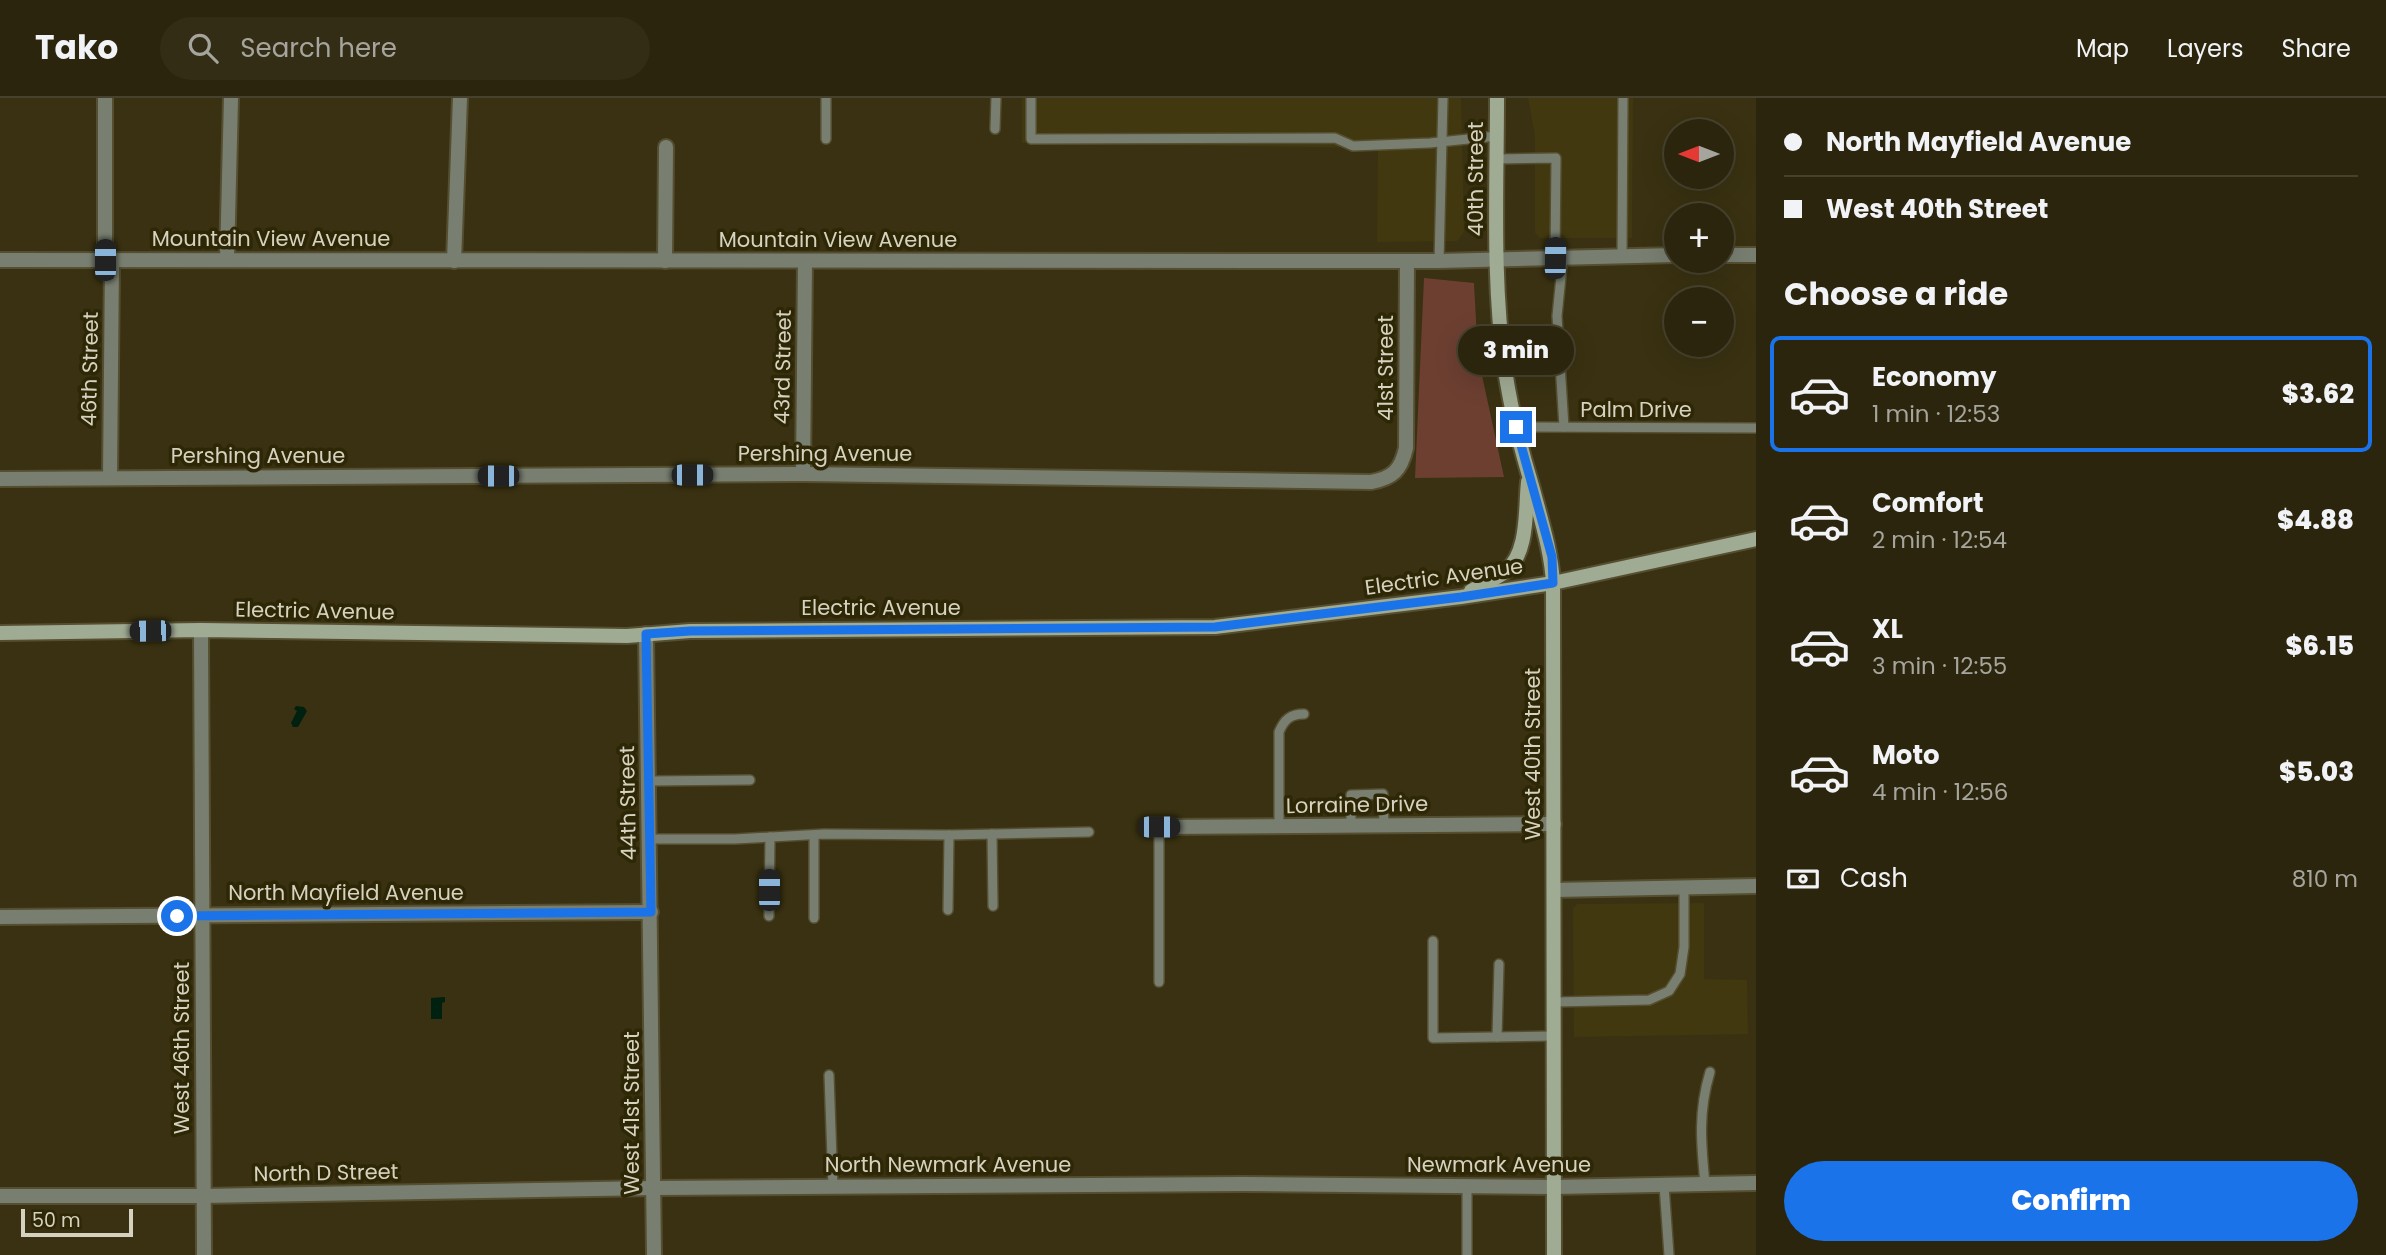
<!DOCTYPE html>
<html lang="en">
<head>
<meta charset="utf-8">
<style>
  body { margin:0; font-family:Poppins,sans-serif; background:#332d16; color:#f1f3f6; height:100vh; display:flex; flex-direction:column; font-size:26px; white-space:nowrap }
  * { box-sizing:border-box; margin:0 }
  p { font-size:23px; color:#a6a59d }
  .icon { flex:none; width:38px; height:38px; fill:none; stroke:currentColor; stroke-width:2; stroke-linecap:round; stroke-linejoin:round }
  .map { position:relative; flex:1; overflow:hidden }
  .details { display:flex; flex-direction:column; background:#2b250d; width:630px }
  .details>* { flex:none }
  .banner { display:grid; align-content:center; height:154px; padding:0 28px; background:#2b250d }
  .needle { width:46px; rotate:270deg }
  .tools { position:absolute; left:1664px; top:21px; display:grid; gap:14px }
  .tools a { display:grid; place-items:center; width:70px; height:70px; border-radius:50%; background:#2b250d; box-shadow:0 7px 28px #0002,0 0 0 2px #47422e; font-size:35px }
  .scale { position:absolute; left:21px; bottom:18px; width:112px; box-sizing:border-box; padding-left:7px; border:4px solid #d6d2c0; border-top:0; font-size:19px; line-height:24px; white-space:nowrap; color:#d6d2c0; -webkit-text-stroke:5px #2e2706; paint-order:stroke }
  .end { position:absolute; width:32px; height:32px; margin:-16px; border:9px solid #1a73e8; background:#fff; box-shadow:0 0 0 4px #fff }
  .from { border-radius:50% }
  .bubble { position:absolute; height:49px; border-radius:24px; background:#2b250d; box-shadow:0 7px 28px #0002,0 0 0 2px #47422e; font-size:23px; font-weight:800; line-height:49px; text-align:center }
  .car { position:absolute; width:21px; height:42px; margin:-21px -10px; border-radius:9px; box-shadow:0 0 5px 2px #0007; background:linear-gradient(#222 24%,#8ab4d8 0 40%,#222 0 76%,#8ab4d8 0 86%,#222 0) }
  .banner b { display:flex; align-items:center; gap:24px; height:66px; font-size:26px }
  .banner b+b { border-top:2px solid #47422e }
  .banner i { width:18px; height:18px; background:#f1f3f6 }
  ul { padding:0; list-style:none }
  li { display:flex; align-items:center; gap:21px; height:116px; margin:0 14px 10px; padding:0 14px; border:4px solid transparent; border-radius:10px }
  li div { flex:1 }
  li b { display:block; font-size:26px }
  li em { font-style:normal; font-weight:800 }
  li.on { border-color:#1a73e8 }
  li>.icon { width:63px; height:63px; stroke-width:1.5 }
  h2 { padding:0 28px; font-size:32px; line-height:84px }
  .pay { display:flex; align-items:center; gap:18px; height:77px; padding:0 28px; font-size:26px }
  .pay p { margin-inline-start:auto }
  .cta { display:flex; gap:14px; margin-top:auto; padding:14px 28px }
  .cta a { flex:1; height:80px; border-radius:42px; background:#1a73e8; color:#fff; font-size:28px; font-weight:800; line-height:80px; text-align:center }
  header { display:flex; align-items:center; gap:42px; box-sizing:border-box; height:98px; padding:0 35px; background:#2b250d; border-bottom:2px solid #47422e }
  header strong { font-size:33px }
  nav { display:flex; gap:38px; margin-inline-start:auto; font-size:24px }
  .search { width:490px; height:63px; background:#332d16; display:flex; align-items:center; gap:18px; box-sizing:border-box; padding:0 24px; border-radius:38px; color:#a6a59d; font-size:26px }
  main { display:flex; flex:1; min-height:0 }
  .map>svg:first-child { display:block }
  .built { fill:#41380f }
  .green { fill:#6c3f31 }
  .water { fill:#012110 }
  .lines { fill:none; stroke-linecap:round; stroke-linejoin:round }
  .lane-casing { stroke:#554e30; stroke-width:12 }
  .street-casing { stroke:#554e30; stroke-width:18 }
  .secondary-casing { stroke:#554e30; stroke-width:18 }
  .lane { stroke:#787f71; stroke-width:9 }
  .street { stroke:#787f71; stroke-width:14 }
  .secondary { stroke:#a0ab94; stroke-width:14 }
  .route { stroke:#1a73e8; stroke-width:9 }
  .labels { text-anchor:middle; stroke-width:7; stroke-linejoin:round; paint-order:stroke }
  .street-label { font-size:21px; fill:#d6d2c0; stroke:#2e2706 }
</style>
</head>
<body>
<header>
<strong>Tako</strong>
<div class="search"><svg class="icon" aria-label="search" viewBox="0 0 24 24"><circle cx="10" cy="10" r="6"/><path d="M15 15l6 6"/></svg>Search here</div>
<nav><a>Map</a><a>Layers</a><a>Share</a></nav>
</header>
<main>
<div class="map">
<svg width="1756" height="1157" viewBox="0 0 1756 1157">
  <rect width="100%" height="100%" fill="#393111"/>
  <!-- built -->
  <g class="built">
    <path d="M1022,0H1461L1464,134L1457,143L1377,144L1378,50L1022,45Z"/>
    <path d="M1528,0H1633L1632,140H1540L1535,135V38Z"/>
    <path d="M1704,805V881L1747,882L1748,936L1574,939L1573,811L1577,806Z"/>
  </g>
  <!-- green -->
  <path class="green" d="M1424,180L1474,185L1478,259L1504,379L1415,380Z"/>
  <!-- water -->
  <g class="water">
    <path d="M296,608L304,609L307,613L298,629H293L291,625L297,613L294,611Z"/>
    <path d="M445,899V904L442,905V921H431V900Z"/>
  </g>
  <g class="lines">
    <defs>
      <g id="lane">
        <path d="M826,0V41"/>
        <path d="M1031,0V41L1335,40L1353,48L1430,45L1497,38"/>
        <path d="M995,31L996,0"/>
        <path d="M1497,61L1556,60L1555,160"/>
        <path d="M1622,158L1623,0"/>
        <path d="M1563,159L1557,218L1564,329"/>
        <path d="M1439,163L1443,0"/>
        <path d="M1515,329L1756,330"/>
        <path d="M649,683L750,682"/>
        <path d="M1351,728V697L1383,696L1384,727"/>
        <path d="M1279,729V634C1284,622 1290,616 1304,616"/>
        <path d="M992,736L993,808"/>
        <path d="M814,737V820"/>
        <path d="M650,741H735L824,736L949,737L1089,734"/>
        <path d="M948,812L949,737"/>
        <path d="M769,818L770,739"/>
        <path d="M1433,843V940L1554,938"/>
        <path d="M1159,884V729"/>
        <path d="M1554,904L1649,902L1669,893L1680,876L1684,849V789"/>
        <path d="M1497,939L1499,866"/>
        <path d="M829,977L833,1089"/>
        <path d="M1705,1086C1701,1045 1698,1014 1710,974"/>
        <path d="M1664,1087L1669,1157"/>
        <path d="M1467,1089V1157"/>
      </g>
      <g id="street">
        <path d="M1722,157H1756"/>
        <path d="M0,162L1439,163L1676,157"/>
        <path d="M105,162V0"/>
        <path d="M227,162L231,0"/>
        <path d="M454,163L460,0"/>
        <path d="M665,163L666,49"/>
        <path d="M803,376L805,163"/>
        <path d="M110,380L112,162"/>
        <path d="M0,381L803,376L1371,384C1393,380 1401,372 1406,350L1407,163"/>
        <path d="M201,532L204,1157"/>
        <path d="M646,536L654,1157"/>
        <path d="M1159,729L1554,726"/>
        <path d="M1554,792L1756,788"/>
        <path d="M0,819L651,814"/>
        <path d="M0,1098H203L654,1090L1243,1086L1554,1089L1756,1085"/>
      </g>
      <g id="secondary">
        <path d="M1497,0C1497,90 1492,182 1505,272C1511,312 1521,352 1533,391C1541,422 1551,452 1553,485L1554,1157"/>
        <path d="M1471,493C1482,487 1495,481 1505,474C1529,455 1525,412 1528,384"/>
        <path d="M0,535L201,532L627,538L690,533L1215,529L1461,499L1553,485L1756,441"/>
      </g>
    </defs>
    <!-- lane casing -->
    <use href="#lane" class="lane-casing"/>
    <!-- street casing -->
    <use href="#street" class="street-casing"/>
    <!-- secondary casing -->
    <use href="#secondary" class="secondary-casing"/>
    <!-- lane -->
    <use href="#lane" class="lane"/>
    <!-- street -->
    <use href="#street" class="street"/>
    <!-- secondary -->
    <use href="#secondary" class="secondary"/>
  </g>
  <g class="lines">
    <!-- route -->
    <path class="route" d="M177,818L651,814L646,536L690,533L1215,529L1461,499L1553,485L1552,459L1516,329"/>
  </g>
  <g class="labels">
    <!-- street labels -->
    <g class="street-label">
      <text transform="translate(1476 81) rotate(-90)" y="7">40th Street</text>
      <text x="271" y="148">Mountain View Avenue</text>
      <text x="838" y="149">Mountain View Avenue</text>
      <text transform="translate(783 269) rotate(-89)" y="7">43rd Street</text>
      <text transform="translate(1386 270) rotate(-90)" y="7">41st Street</text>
      <text transform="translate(90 271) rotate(-89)" y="7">46th Street</text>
      <text x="1636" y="319">Palm Drive</text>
      <text x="825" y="363">Pershing Avenue</text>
      <text x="258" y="365">Pershing Avenue</text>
      <text transform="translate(1444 479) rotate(-8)" y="7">Electric Avenue</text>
      <text x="881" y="517">Electric Avenue</text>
      <text transform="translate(315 513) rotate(1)" y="7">Electric Avenue</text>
      <text transform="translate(1533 656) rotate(-90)" y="7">West 40th Street</text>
      <text transform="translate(628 705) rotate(-91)" y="7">44th Street</text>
      <text transform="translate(1357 707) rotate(-1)" y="7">Lorraine Drive</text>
      <text x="346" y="802">North Mayfield Avenue</text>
      <text transform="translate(182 950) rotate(-90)" y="7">West 46th Street</text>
      <text transform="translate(632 1015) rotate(-90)" y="7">West 41st Street</text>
      <text x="948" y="1074">North Newmark Avenue</text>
      <text x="1499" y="1074">Newmark Avenue</text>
      <text transform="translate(326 1075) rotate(-1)" y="7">North D Street</text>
    </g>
  </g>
</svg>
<div class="tools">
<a><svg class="needle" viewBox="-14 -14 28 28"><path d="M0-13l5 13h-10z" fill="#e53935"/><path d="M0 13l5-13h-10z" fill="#a6a59d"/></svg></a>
<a>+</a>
<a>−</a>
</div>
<div class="scale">50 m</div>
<i class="end from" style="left:177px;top:818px"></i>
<i class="end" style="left:1516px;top:329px"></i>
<div class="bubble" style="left:1458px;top:228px;width:116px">3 min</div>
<i class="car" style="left:1555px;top:160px;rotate:1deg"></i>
<i class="car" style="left:105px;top:162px;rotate:0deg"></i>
<i class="car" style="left:692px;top:377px;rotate:90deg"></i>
<i class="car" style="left:498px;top:378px;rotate:270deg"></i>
<i class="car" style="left:150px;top:533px;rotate:269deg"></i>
<i class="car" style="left:1159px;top:729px;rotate:90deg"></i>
<i class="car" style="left:769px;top:792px;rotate:0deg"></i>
</div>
<section class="details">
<div class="banner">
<b><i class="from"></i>North Mayfield Avenue</b>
<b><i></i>West 40th Street</b>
</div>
<h2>Choose a ride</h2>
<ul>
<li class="on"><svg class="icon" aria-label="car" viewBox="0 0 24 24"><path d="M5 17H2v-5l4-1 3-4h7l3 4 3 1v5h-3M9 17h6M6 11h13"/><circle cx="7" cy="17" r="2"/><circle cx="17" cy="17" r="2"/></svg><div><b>Economy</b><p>1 min · 12:53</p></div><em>$3.62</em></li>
<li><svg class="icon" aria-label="car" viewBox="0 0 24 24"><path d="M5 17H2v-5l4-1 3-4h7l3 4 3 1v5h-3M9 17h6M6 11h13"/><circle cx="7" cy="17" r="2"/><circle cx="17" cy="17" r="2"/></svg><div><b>Comfort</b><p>2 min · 12:54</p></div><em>$4.88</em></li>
<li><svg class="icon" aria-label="car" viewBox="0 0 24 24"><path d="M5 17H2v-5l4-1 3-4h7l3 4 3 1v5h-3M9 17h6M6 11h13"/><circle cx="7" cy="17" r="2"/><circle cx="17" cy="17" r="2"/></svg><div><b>XL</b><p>3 min · 12:55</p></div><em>$6.15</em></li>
<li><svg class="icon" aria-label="car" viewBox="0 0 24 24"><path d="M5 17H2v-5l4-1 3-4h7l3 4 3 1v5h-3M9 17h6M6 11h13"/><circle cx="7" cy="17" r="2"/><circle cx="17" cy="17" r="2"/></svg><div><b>Moto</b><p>4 min · 12:56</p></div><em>$5.03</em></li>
</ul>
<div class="pay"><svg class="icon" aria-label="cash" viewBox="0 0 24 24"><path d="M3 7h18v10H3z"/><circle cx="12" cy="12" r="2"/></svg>Cash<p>810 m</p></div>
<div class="cta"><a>Confirm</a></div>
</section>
</main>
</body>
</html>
